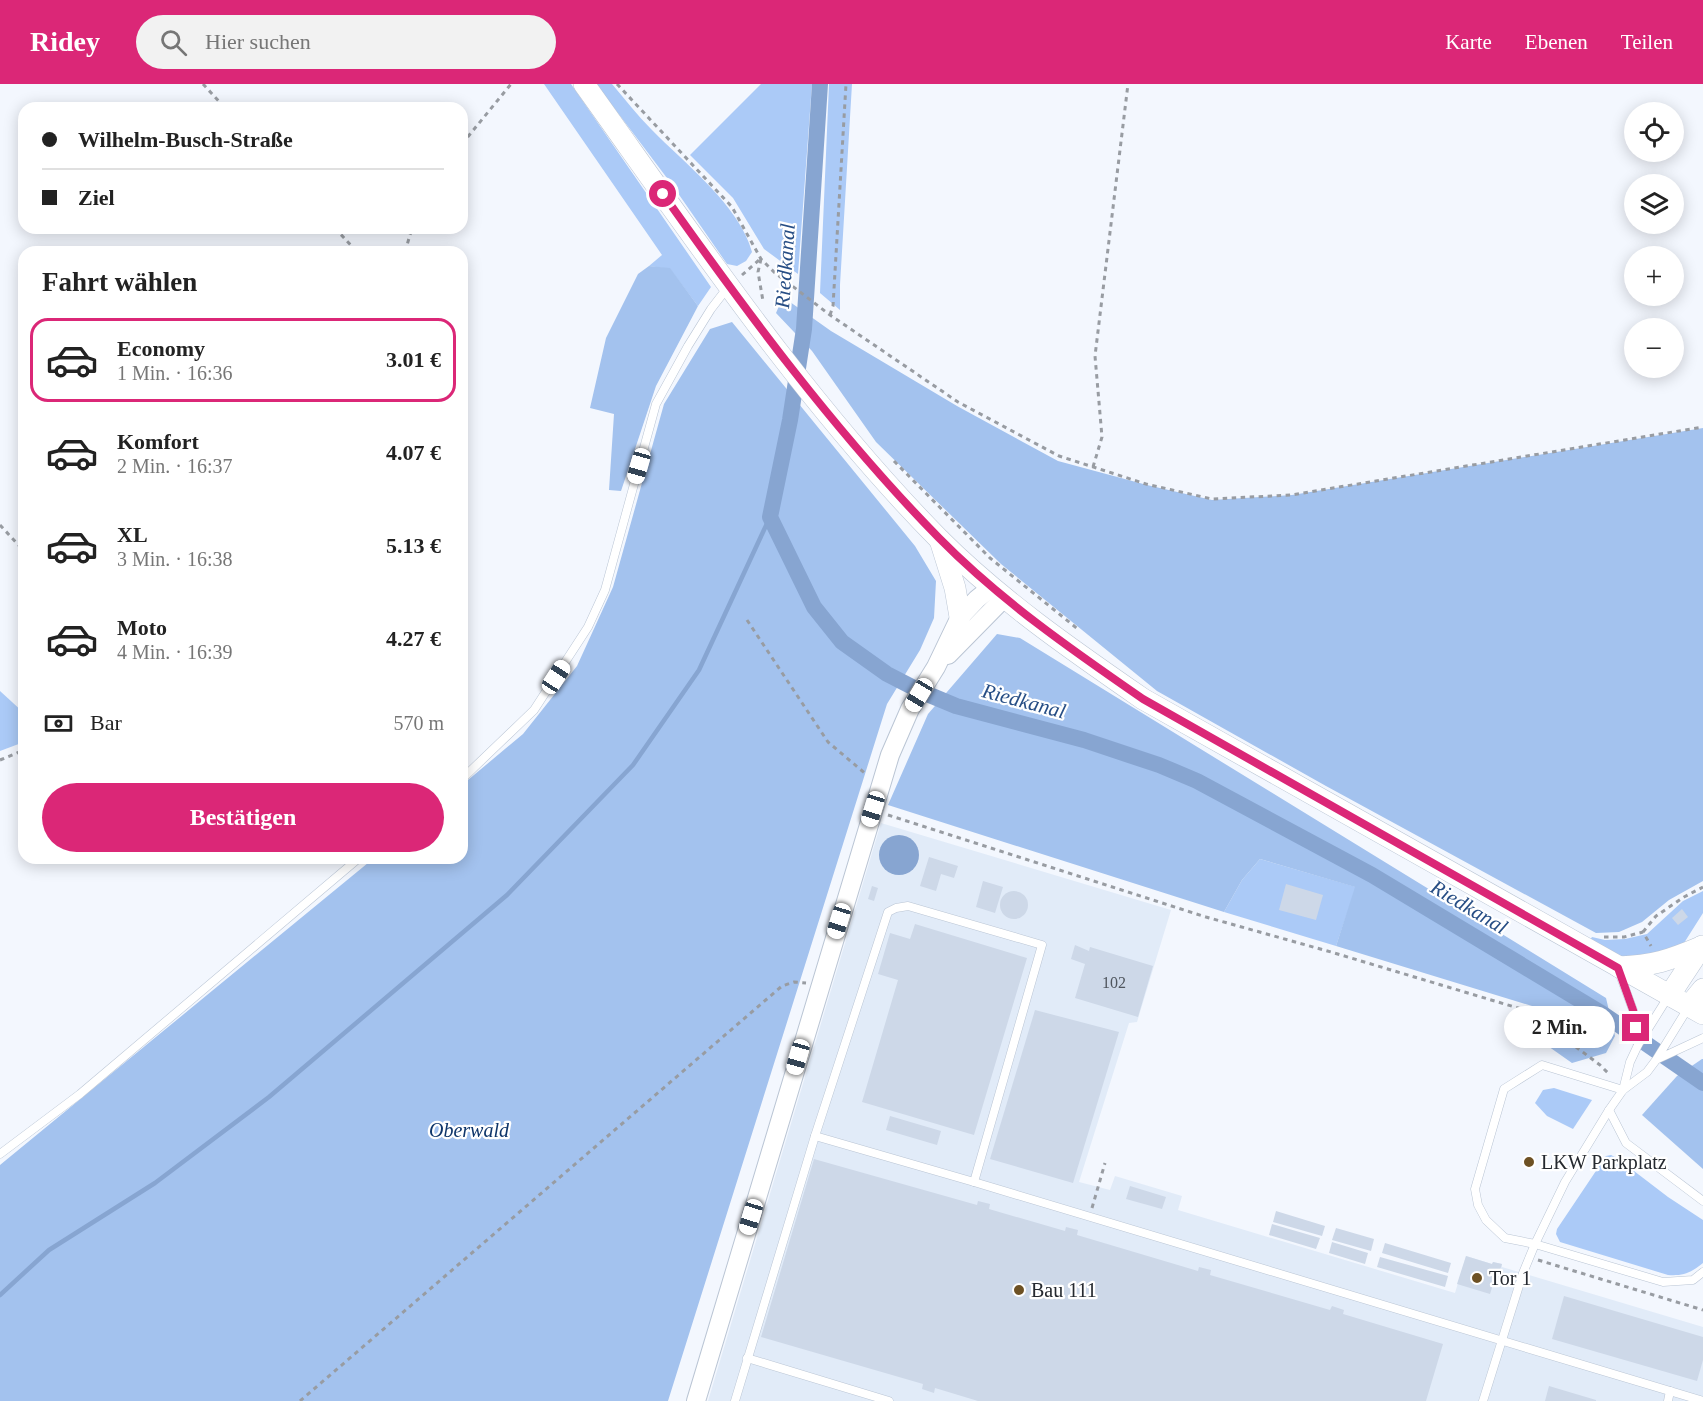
<!DOCTYPE html>
<html lang="de">
<head>
<meta charset="utf-8">
<style>
  body { margin:0; font-family:"Times New Roman",serif; background:#f2f2f2; color:#222; height:100vh; display:flex; flex-direction:column; font-size:22px; white-space:nowrap }
  * { box-sizing:border-box; margin:0 }
  p { font-size:20px; color:#767676 }
  .icon { flex:none; width:33px; height:33px; fill:none; stroke:currentColor; stroke-width:2; stroke-linecap:round; stroke-linejoin:round }
  .map { position:relative; flex:1; overflow:hidden }
  .drawer { position:absolute; left:18px; top:162px; width:450px; height:618px; display:flex; flex-direction:column; background:#fff; border-radius:18px; box-shadow:0 3px 15px #0003 }
  .drawer>* { flex:none }
  .guide { position:absolute; left:18px; top:18px; width:450px; height:132px; border-radius:18px; box-shadow:0 3px 15px #0003; display:grid; align-content:center; height:132px; padding:0 24px; background:#fff }
  .tools { position:absolute; left:1624px; top:18px; display:grid; gap:12px }
  .tools a { display:grid; place-items:center; width:60px; height:60px; border-radius:50%; background:#fff; box-shadow:0 3px 15px #0003; font-size:30px }
  .end { position:absolute; width:27px; height:27px; margin:-14px; border:8px solid #db2777; background:#fff; box-shadow:0 0 0 3px #fff }
  .from { border-radius:50% }
  .bubble { position:absolute; height:42px; border-radius:21px; background:#fff; box-shadow:0 3px 15px #0003; font-size:20px; font-weight:700; line-height:42px; text-align:center }
  .car { position:absolute; width:18px; height:36px; margin:-18px -9px; border-radius:8px; box-shadow:0 0 4px 2px #0007; background:linear-gradient(#fff 24%,#345 0 40%,#fff 0 76%,#345 0 86%,#fff 0) }
  .guide b { display:flex; align-items:center; gap:21px; height:57px; font-size:22px }
  .guide b+b { border-top:2px solid #e0e0e0 }
  .guide i { width:15px; height:15px; background:#222 }
  ul { padding:0; list-style:none }
  li { display:flex; align-items:center; gap:18px; height:84px; margin:0 12px 9px; padding:0 12px; border:3px solid transparent; border-radius:18px }
  li div { flex:1 }
  li b { display:block; font-size:22px }
  li em { font-style:normal; font-weight:700 }
  li.on { border-color:#db2777 }
  li>.icon { width:54px; height:54px; stroke-width:1.5 }
  h2 { padding:0 24px; font-size:27px; line-height:72px }
  .pay { display:flex; align-items:center; gap:15px; height:66px; padding:0 24px; font-size:22px }
  .pay p { margin-inline-start:auto }
  .cta { display:flex; gap:12px; margin-top:auto; padding:12px 24px }
  .cta a { flex:1; height:69px; border-radius:36px; background:#db2777; color:#fff; font-size:24px; font-weight:700; line-height:69px; text-align:center }
  header { display:flex; align-items:center; gap:36px; box-sizing:border-box; height:84px; padding:0 30px; background:#db2777; color:#fff }
  header strong { font-size:28px }
  nav { display:flex; gap:33px; margin-inline-start:auto; font-size:21px }
  .search { width:420px; height:54px; background:#f2f2f2; display:flex; align-items:center; gap:15px; box-sizing:border-box; padding:0 21px; border-radius:33px; color:#767676; font-size:22px }
  .map>svg:first-child { display:block }
  .built { fill:#e1ebf8 }
  .green { fill:#abcaf7 }
  .forest { fill:#a3c2ee }
  .water { fill:#87a5d1 }
  .lines { fill:none; stroke-linecap:round; stroke-linejoin:round }
  .stream { stroke:#87a5d1; stroke-width:4.5 }
  .canal { stroke:#87a5d1; stroke-width:16 }
  .building { fill:#cdd8e8 }
  .service-casing { stroke:#bac5d4; stroke-width:9 }
  .tertiary-casing { stroke:#bac5d4; stroke-width:20 }
  .secondary-casing { stroke:#bac5d4; stroke-width:22 }
  .path { stroke:#989ca2; stroke-width:3; stroke-dasharray:4.5 4.5; stroke-linecap:butt }
  .service { stroke:#fff; stroke-width:8 }
  .tertiary { stroke:#fff; stroke-width:18 }
  .secondary { stroke:#fff; stroke-width:21 }
  .route { stroke:#db2777; stroke-width:8 }
  .poi-dot { fill:#6d5124; stroke:#fff; stroke-width:2 }
  .labels { text-anchor:middle; stroke-width:4.5; stroke-linejoin:round; paint-order:stroke }
  .number-label { font-size:16px; fill:#4f555d }
  .park-label { font-size:20px; font-style:italic; fill:#0e356a; stroke:#fff }
  .poi-label { font-size:20px; fill:#25292f; stroke:#fff; text-anchor:start }
  .water-label { font-size:21px; font-style:italic; fill:#274e85; stroke:#fff }
</style>
</head>
<body>
<header>
<strong>Ridey</strong>
<div class="search"><svg class="icon" aria-label="search" viewBox="0 0 24 24"><circle cx="10" cy="10" r="6"/><path d="M15 15l6 6"/></svg>Hier suchen</div>
<nav><a>Karte</a><a>Ebenen</a><a>Teilen</a></nav>
</header>
<div class="map">
<svg width="1703" height="1317" viewBox="0 0 1703 1317">
  <rect width="100%" height="100%" fill="#f3f7fe"/>
  <!-- built -->
  <path class="built" d="M881,739L1171,826L1137,938L1129,939L1079,1098L1110,1106L1115,1092L1182,1112L1178,1126L1455,1209L1466,1172L1492,1180L1493,1178L1502,1180V1183L1703,1243V1317H708Z"/>
  <!-- green -->
  <g class="green">
    <path d="M544,0H571L711,203L698,222L670,185L649,182L662,171Z"/>
    <path d="M596,0H612C625,15 637,31 651,45C684,79 740,122 752,168L746,177L737,182L727,180L673,102Z"/>
    <path d="M761,0H812L798,190L764,165L733,114L690,71Z"/>
    <path d="M829,0H852L840,201V226L820,209Z"/>
    <path d="M0,607L24,629V658L0,667Z"/>
    <path d="M1260,775L1356,803L1336,862L1224,828L1242,796Z"/>
    <path d="M1703,807V829L1684,859L1672,870L1622,873L1590,856L1592,853L1605,856L1625,855L1647,850L1683,817Z"/>
    <path d="M1554,1004L1592,1016L1573,1045L1547,1032L1535,1019L1543,1006Z"/>
    <path d="M1611,1071L1617,1074L1668,1113L1703,1136V1179C1691,1189 1683,1192 1668,1191L1560,1158L1556,1150L1557,1145L1606,1072Z"/>
  </g>
  <!-- forest -->
  <g class="forest">
    <path d="M649,182L670,184L698,222L656,302L621,407L609,406L614,330L590,324L606,254L638,190Z"/>
    <path d="M783,213L831,247L957,322L1058,377L1147,401L1212,416L1292,411L1703,344V797L1669,816L1642,838L1619,848L1596,849L1326,702L1157,607L1001,480L876,358L812,267L776,229Z"/>
    <path d="M732,238L915,462L936,497L934,534L920,566L887,620L668,1317H0V1081L374,774H462V701L523,650L577,582L613,503L664,320L710,245Z"/>
    <path d="M997,550L1020,554L1606,914L1615,952L1606,969L1572,979L1545,960L1532,922L1336,862L1355,803L1260,775L1242,796L1224,828L888,721L928,630Z"/>
    <path d="M1702,975H1703V1085L1642,1031L1677,992Z"/>
  </g>
  <!-- water -->
  <circle class="water" cx="899" cy="771" r="20"/>
  <g class="lines">
    <!-- stream -->
    <path class="stream" d="M0,1211L49,1166L155,1099L269,1013L507,811L633,681L699,586L770,433"/>
    <!-- canal -->
    <path class="canal" d="M820,0L804,245L790,336L770,433L814,523L842,558L887,590L920,607L956,622L1084,656L1159,681L1197,697L1372,791L1603,930L1703,999"/>
  </g>
  <!-- building -->
  <g class="building">
    <path d="M929,773L958,782L954,794L941,790L936,807L920,802Z"/>
    <path d="M983,797L1003,803L995,829L976,823Z"/>
    <path d="M1286,800L1323,811L1316,836L1279,826Z"/>
    <path d="M872,802L878,804L874,817L868,815Z"/>
    <circle cx="1014" cy="821" r="14"/>
    <path d="M1682,825L1688,833L1678,841L1672,834Z"/>
    <path d="M915,840L1027,874L974,1051L862,1018L898,896L878,890L890,849L910,855Z"/>
    <path d="M1075,861L1089,867L1090,863L1153,882L1138,933L1075,914L1085,880L1071,875Z"/>
    <path d="M1035,926L1119,948L1073,1099L990,1075Z"/>
    <path d="M890,1032L941,1047L937,1061L886,1046Z"/>
    <path d="M814,1075L977,1121L978,1117L990,1120L989,1125L1065,1147L1066,1143L1078,1146L1077,1151L1198,1187L1199,1183L1211,1186L1210,1191L1330,1226L1332,1222L1344,1226L1343,1230L1443,1260L1426,1317H978L935,1304L934,1309L922,1305L923,1300L761,1253Z"/>
    <path d="M1130,1102L1166,1113L1162,1125L1126,1115Z"/>
    <path d="M1276,1127L1325,1142L1322,1152L1273,1138Z"/>
    <path d="M1272,1140L1320,1154L1316,1165L1269,1151Z"/>
    <path d="M1336,1144L1374,1155L1371,1167L1332,1156Z"/>
    <path d="M1332,1158L1368,1169L1365,1180L1329,1169Z"/>
    <path d="M1385,1159L1451,1179L1448,1189L1382,1169Z"/>
    <path d="M1466,1172L1492,1180L1493,1178L1502,1180L1499,1189L1497,1188L1490,1210L1457,1200Z"/>
    <path d="M1380,1173L1448,1192L1445,1203L1377,1183Z"/>
    <path d="M1564,1212L1703,1253V1276L1697,1297L1552,1255Z"/>
    <path d="M1549,1302L1596,1316V1317H1545Z"/>
  </g>
  <g class="lines">
    <defs>
      <g id="service">
        <path d="M462,695L534,626L588,543L605,506L656,320L688,262L711,225L728,203"/>
        <path d="M1619,888L1633,926L1638,960"/>
        <path d="M1658,975L1703,954"/>
        <path d="M1623,1006L1542,981L1504,1005L1475,1105L1478,1121L1486,1136L1505,1154L1535,1160L1663,1198L1693,1196L1703,1188"/>
        <path d="M1623,1006L1630,978L1638,961L1668,913"/>
        <path d="M1609,1026L1626,1059L1703,1117"/>
        <path d="M815,1052L974,1098L1703,1317"/>
        <path d="M0,1070L80,1010L359,774"/>
        <path d="M747,1274L889,1317"/>
        <path d="M735,1317L815,1052L888,828L896,824L908,822L1042,861L974,1098"/>
        <path d="M1483,1317L1523,1189L1535,1160L1565,1098L1609,1026L1623,1006L1647,988L1656,976L1688,924"/>
        <path d="M1668,1317L1670,1307"/>
      </g>
      <g id="tertiary">
        <path d="M948,571L1005,513"/>
        <path d="M696,1317L890,671L910,625L936,583L960,533L977,515L992,503"/>
      </g>
      <g id="secondary">
        <path d="M584,0C695,155 805,319 939,455C1000,516 1072,566 1143,615L1703,930"/>
        <path d="M940,456L955,504L960,533"/>
        <path d="M1619,883C1653,882 1670,876 1701,863"/>
        <path d="M1669,912L1702,862"/>
        <path d="M1689,922L1703,905"/>
      </g>
    </defs>
    <!-- service casing -->
    <use href="#service" class="service-casing"/>
    <!-- tertiary casing -->
    <use href="#tertiary" class="tertiary-casing"/>
    <!-- secondary casing -->
    <use href="#secondary" class="secondary-casing"/>
    <!-- path -->
    <g class="path">
      <path d="M203,0L225,24"/>
      <path d="M617,0L732,123L761,175L774,188L830,231L958,318L1059,372L1146,400L1212,415L1291,411L1703,343"/>
      <path d="M462,60L511,0"/>
      <path d="M335,144L357,168"/>
      <path d="M405,168L412,144"/>
      <path d="M761,175L758,188L763,217"/>
      <path d="M742,191L759,176"/>
      <path d="M830,231L833,222L846,0"/>
      <path d="M894,377L990,474L1079,546"/>
      <path d="M1093,383L1102,353L1095,272L1128,0"/>
      <path d="M0,441L24,467"/>
      <path d="M747,536L828,658L867,691"/>
      <path d="M0,676L24,666"/>
      <path d="M888,731L1206,833L1331,868L1528,927L1600,981L1608,989"/>
      <path d="M1643,848L1656,832L1684,813L1703,803"/>
      <path d="M1604,853H1624L1643,848L1651,862"/>
      <path d="M1092,1124L1105,1079"/>
      <path d="M1538,1176L1703,1226"/>
      <path d="M300,1317L782,902L794,898L806,899"/>
    </g>
    <!-- service -->
    <use href="#service" class="service"/>
    <!-- tertiary -->
    <use href="#tertiary" class="tertiary"/>
    <!-- secondary -->
    <use href="#secondary" class="secondary"/>
  </g>
  <g class="lines">
    <!-- route -->
    <path class="route" d="M663,110C748,230 836,349 939,454C1000,516 1072,566 1143,615L1618,884L1633,926L1636,944"/>
  </g>
  <!-- markers -->
  <g class="poi-dot">
    <circle cx="1529" cy="1078" r="6"/>
    <circle cx="1477" cy="1194" r="6"/>
    <circle cx="1019" cy="1206" r="6"/>
  </g>
  <g class="labels">
    <!-- number labels -->
    <g class="number-label">
      <text x="1114" y="904">102</text>
    </g>
    <!-- park labels -->
    <g class="park-label">
      <text x="469" y="1053">Oberwald</text>
    </g>
    <!-- poi labels -->
    <g class="poi-label">
      <text x="1541" y="1085">LKW Parkplatz</text>
      <text x="1489" y="1201">Tor 1</text>
      <text x="1031" y="1213">Bau 111</text>
    </g>
    <!-- water labels -->
    <g class="water-label">
      <text transform="translate(785 182) rotate(-86)" y="7">Riedkanal</text>
      <text transform="translate(1024 617) rotate(15)" y="7">Riedkanal</text>
      <text transform="translate(1469 823) rotate(31)" y="7">Riedkanal</text>
    </g>
  </g>
</svg>
<div class="tools">
<a><svg class="icon" aria-label="locate" viewBox="0 0 24 24"><circle cx="12" cy="12" r="6"/><path d="M12 2v4M12 18v4M2 12h4M18 12h4"/></svg></a>
<a><svg class="icon" aria-label="layers" viewBox="0 0 24 24"><path d="M12 4l9 5-9 5-9-5zM3 14l9 5 9-5"/></svg></a>
<a>+</a>
<a>−</a>
</div>
<i class="end from" style="left:663px;top:110px"></i>
<i class="end" style="left:1636px;top:944px"></i>
<div class="bubble" style="left:1504px;top:922px;width:111px">2 Min.</div>
<i class="car" style="left:639px;top:382px;rotate:196deg"></i>
<i class="car" style="left:556px;top:593px;rotate:33deg"></i>
<i class="car" style="left:919px;top:611px;rotate:211deg"></i>
<i class="car" style="left:873px;top:725px;rotate:197deg"></i>
<i class="car" style="left:839px;top:837px;rotate:197deg"></i>
<i class="car" style="left:798px;top:973px;rotate:196deg"></i>
<i class="car" style="left:751px;top:1133px;rotate:197deg"></i>
<div class="guide">
<b><i class="from"></i>Wilhelm-Busch-Straße</b>
<b><i></i>Ziel</b>
</div>
<section class="drawer">
<h2>Fahrt wählen</h2>
<ul>
<li class="on"><svg class="icon" aria-label="car" viewBox="0 0 24 24"><path d="M5 17H2v-5l4-1 3-4h7l3 4 3 1v5h-3M9 17h6M6 11h13"/><circle cx="7" cy="17" r="2"/><circle cx="17" cy="17" r="2"/></svg><div><b>Economy</b><p>1 Min. · 16:36</p></div><em>3.01 €</em></li>
<li><svg class="icon" aria-label="car" viewBox="0 0 24 24"><path d="M5 17H2v-5l4-1 3-4h7l3 4 3 1v5h-3M9 17h6M6 11h13"/><circle cx="7" cy="17" r="2"/><circle cx="17" cy="17" r="2"/></svg><div><b>Komfort</b><p>2 Min. · 16:37</p></div><em>4.07 €</em></li>
<li><svg class="icon" aria-label="car" viewBox="0 0 24 24"><path d="M5 17H2v-5l4-1 3-4h7l3 4 3 1v5h-3M9 17h6M6 11h13"/><circle cx="7" cy="17" r="2"/><circle cx="17" cy="17" r="2"/></svg><div><b>XL</b><p>3 Min. · 16:38</p></div><em>5.13 €</em></li>
<li><svg class="icon" aria-label="car" viewBox="0 0 24 24"><path d="M5 17H2v-5l4-1 3-4h7l3 4 3 1v5h-3M9 17h6M6 11h13"/><circle cx="7" cy="17" r="2"/><circle cx="17" cy="17" r="2"/></svg><div><b>Moto</b><p>4 Min. · 16:39</p></div><em>4.27 €</em></li>
</ul>
<div class="pay"><svg class="icon" aria-label="cash" viewBox="0 0 24 24"><path d="M3 7h18v10H3z"/><circle cx="12" cy="12" r="2"/></svg>Bar<p>570 m</p></div>
<div class="cta"><a>Bestätigen</a></div>
</section>
</div>
</body>
</html>
